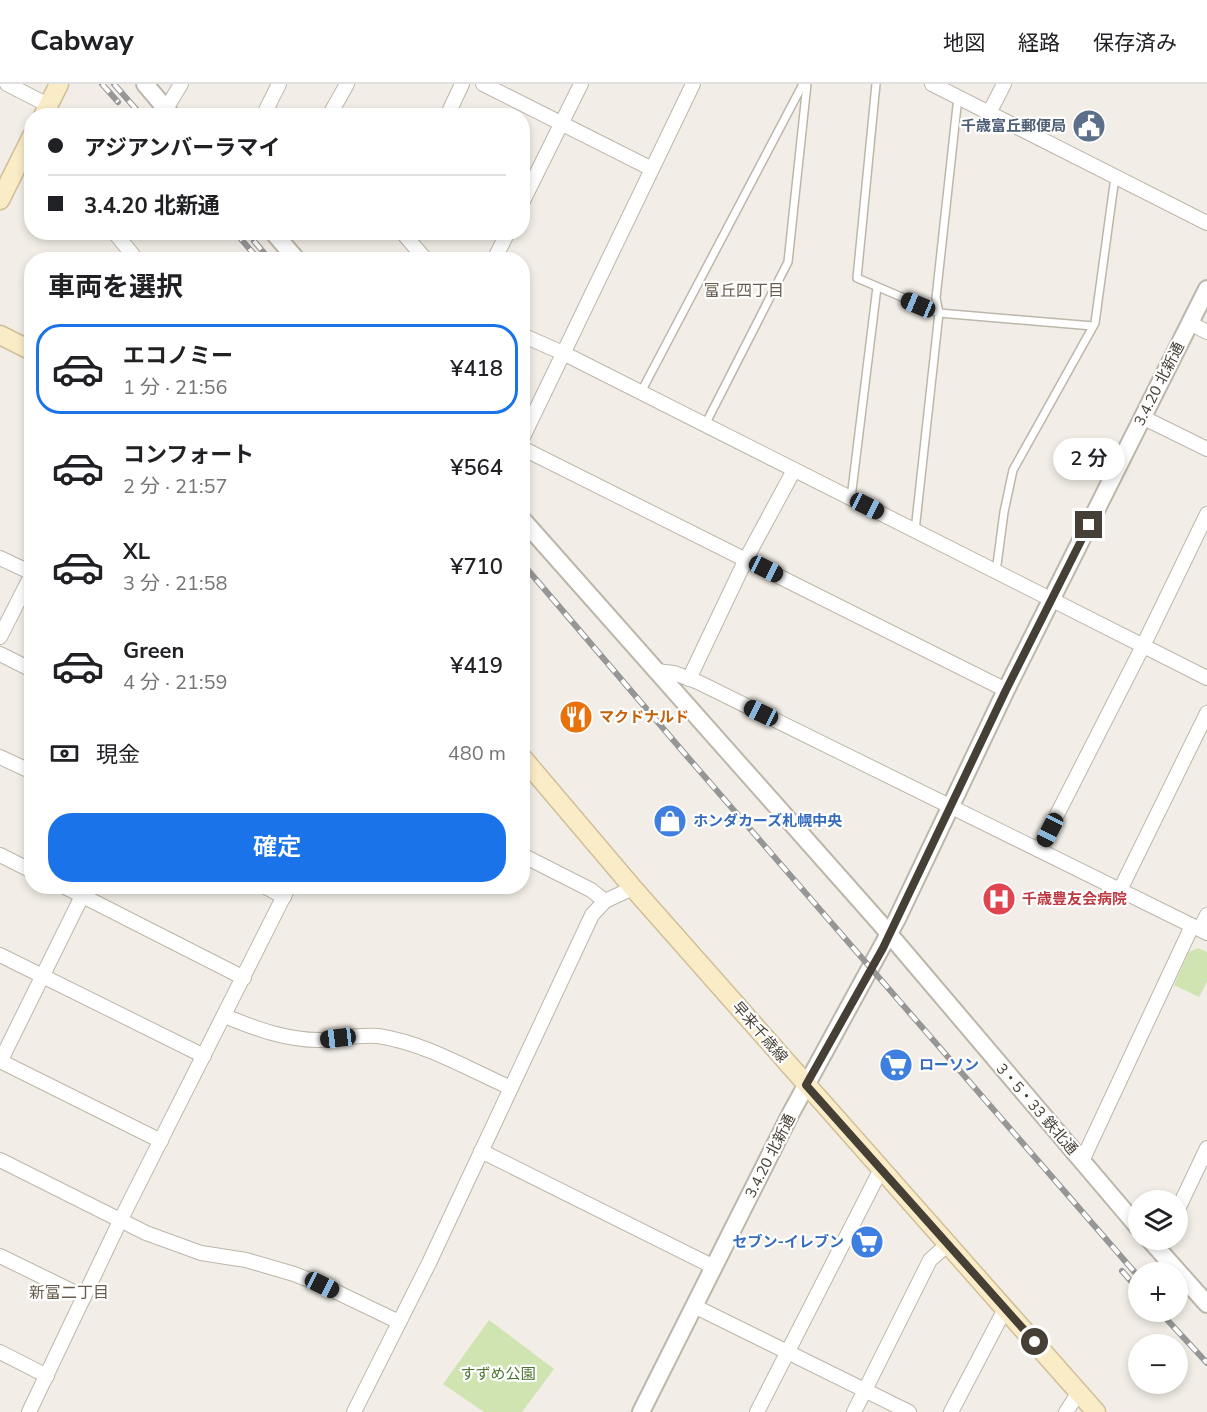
<!DOCTYPE html>
<html lang="ja">
<head>
<meta charset="utf-8">
<style>
  body { margin:0; font-family:"Nunito Sans","Noto Sans JP",sans-serif; background:#f2f2f2; color:#202124; height:100vh; display:flex; flex-direction:column; font-size:22px; white-space:nowrap }
  * { box-sizing:border-box; margin:0 }
  p { font-size:20px; color:#757577 }
  .icon { flex:none; width:33px; height:33px; fill:none; stroke:currentColor; stroke-width:2; stroke-linecap:round; stroke-linejoin:round }
  .map { position:relative; flex:1; overflow:hidden }
  .side { position:absolute; left:24px; top:168px; width:506px; height:642px; display:flex; flex-direction:column; background:#fff; border-radius:24px; box-shadow:0 3px 9px #0003 }
  .side>* { flex:none }
  .banner { position:absolute; left:24px; top:24px; width:506px; height:132px; border-radius:24px; box-shadow:0 3px 9px #0003; display:grid; align-content:center; height:132px; padding:0 24px; background:#fff }
  .controls { position:absolute; left:1128px; top:1106px; display:grid; gap:12px }
  .controls a { display:grid; place-items:center; width:60px; height:60px; border-radius:50%; background:#fff; box-shadow:0 3px 9px #0003; font-size:30px }
  .end { position:absolute; width:27px; height:27px; margin:-14px; border:8px solid #453f36; background:#fff; box-shadow:0 0 0 3px #fff }
  .from { border-radius:50% }
  .bubble { position:absolute; height:42px; border-radius:21px; background:#fff; box-shadow:0 3px 9px #0003; font-size:20px; font-weight:600; line-height:42px; text-align:center }
  .car { position:absolute; width:18px; height:36px; margin:-18px -9px; border-radius:8px; box-shadow:0 0 4px 2px #0007; background:linear-gradient(#222 24%,#8ab4d8 0 40%,#222 0 76%,#8ab4d8 0 86%,#222 0) }
  .banner b { display:flex; align-items:center; gap:21px; height:57px; font-size:22px }
  .banner b+b { border-top:2px solid #e0e0e0 }
  .banner i { width:15px; height:15px; background:#202124 }
  ul { padding:0; list-style:none }
  li { display:flex; align-items:center; gap:18px; height:90px; margin:0 12px 9px; padding:0 12px; border:3px solid transparent; border-radius:24px }
  li div { flex:1 }
  li b { display:block; font-size:22px }
  li em { font-style:normal; font-weight:600 }
  li.active { border-color:#1a73e8 }
  li>.icon { width:54px; height:54px; stroke-width:1.5 }
  h2 { padding:0 24px; font-size:27px; line-height:72px }
  .pay { display:flex; align-items:center; gap:15px; height:66px; padding:0 24px; font-size:22px }
  .pay p { margin-inline-start:auto }
  .button { display:flex; gap:12px; margin-top:auto; padding:12px 24px }
  .button a { flex:1; height:69px; border-radius:24px; background:#1a73e8; color:#fff; font-size:24px; font-weight:600; line-height:69px; text-align:center }
  header { display:flex; align-items:center; gap:36px; box-sizing:border-box; height:84px; padding:0 30px; background:#fff; border-bottom:2px solid #e0e0e0 }
  header strong { font-size:28px }
  nav { display:flex; gap:33px; margin-inline-start:auto; font-size:21px }
  .map>svg:first-child { display:block }
  .green { fill:#d0e4b2 }
  .lines { fill:none; stroke-linecap:round; stroke-linejoin:round }
  .service-casing { stroke:#bdb6aa; stroke-width:10 }
  .minor-casing { stroke:#bdb6aa; stroke-width:16 }
  .tertiary-casing { stroke:#bdb6aa; stroke-width:20 }
  .secondary-casing { stroke:#cfbf99; stroke-width:21 }
  .service { stroke:#fff; stroke-width:7 }
  .minor { stroke:#fff; stroke-width:14 }
  .tertiary { stroke:#fff; stroke-width:16 }
  .secondary { stroke:#fbecc8; stroke-width:18 }
  .rail-casing { stroke:#969696; stroke-width:6 }
  .rail { stroke:#fff; stroke-width:4; stroke-dasharray:11; stroke-linecap:butt }
  .route { stroke:#453f36; stroke-width:8 }
  .labels { text-anchor:middle; stroke-width:4.5; stroke-linejoin:round; paint-order:stroke }
  .service-label { font-size:15px; font-weight:bold; fill:#4e5e75; stroke:#fff; text-anchor:end }
  .street-label { font-size:15px; fill:#453f36; stroke:#fff }
  .food-label { font-size:15px; font-weight:bold; fill:#c56008; stroke:#fff; text-anchor:start }
  .shop-label { font-size:15px; font-weight:bold; fill:#366cbe; stroke:#fff; text-anchor:start }
  .health-label { font-size:15px; font-weight:bold; fill:#be3a42; stroke:#fff; text-anchor:start }
  .park-label { font-size:15px; fill:#4b732d; stroke:#fff }
  .neighbourhood-label { font-size:16px; fill:#675c4e; stroke:#fff }
</style>
</head>
<body>
<header>
<strong>Cabway</strong>
<nav><a>地図</a><a>経路</a><a>保存済み</a></nav>
</header>
<div class="map">
<svg width="1207" height="1328" viewBox="0 0 1207 1328">
  <rect width="100%" height="100%" fill="#f2eee7"/>
  <!-- green -->
  <g class="green">
    <path d="M1198,864L1207,868V898L1199,913L1174,901L1189,868Z"/>
    <path d="M489,1236L554,1285L522,1328H484L443,1300Z"/>
  </g>
  <g class="lines">
    <defs>
      <g id="service">
        <path d="M876,0L857,194L939,229L1093,242"/>
        <path d="M641,308L803,0"/>
        <path d="M705,341L788,178L807,0"/>
        <path d="M851,414L877,203"/>
        <path d="M915,447L939,229L936,214L958,13"/>
        <path d="M996,488L1004,428L1013,386L1095,239L1115,93"/>
      </g>
      <g id="minor">
        <path d="M7,0L48,21"/>
        <path d="M483,0L652,85"/>
        <path d="M932,0L1207,139"/>
        <path d="M166,25L181,0"/>
        <path d="M989,29L1004,0"/>
        <path d="M276,32L266,26L279,0"/>
        <path d="M329,32L347,0"/>
        <path d="M447,32L462,0"/>
        <path d="M522,119L581,0"/>
        <path d="M114,148L137,176"/>
        <path d="M402,148L426,176"/>
        <path d="M494,176L508,148"/>
        <path d="M1190,239L1207,248"/>
        <path d="M522,251L563,269L1207,594"/>
        <path d="M1142,333L1207,365"/>
        <path d="M522,355L693,0"/>
        <path d="M522,364L1006,606"/>
        <path d="M0,474L32,489"/>
        <path d="M0,553L32,490"/>
        <path d="M0,570L32,586"/>
        <path d="M656,587L674,589L698,598L1207,849"/>
        <path d="M689,595L746,475L794,386"/>
        <path d="M0,673L32,688"/>
        <path d="M1039,766L1143,562L1207,430"/>
        <path d="M0,771L32,787"/>
        <path d="M522,771L591,806L605,817"/>
        <path d="M63,802L244,894"/>
        <path d="M264,802L284,813"/>
        <path d="M1120,806L1207,629"/>
        <path d="M1200,845L1207,831"/>
        <path d="M0,871L204,972"/>
        <path d="M225,932C256,945 289,957 323,956C341,955 359,950 378,952C425,959 468,985 511,1004"/>
        <path d="M0,977L161,1057"/>
        <path d="M0,978L87,802"/>
        <path d="M481,1067L714,1183"/>
        <path d="M0,1076L146,1149L201,1169L246,1176L294,1190L322,1201L399,1238"/>
        <path d="M1082,1077L1192,842"/>
        <path d="M1178,1125L1207,1064"/>
        <path d="M0,1172L84,1213"/>
        <path d="M694,1222L909,1328"/>
        <path d="M0,1268L47,1292"/>
        <path d="M29,1328L120,1137L289,802"/>
        <path d="M354,1328L429,1179L592,831L605,817L633,804"/>
        <path d="M757,1328L881,1085"/>
        <path d="M854,1328L930,1176L948,1160"/>
        <path d="M951,1328L1005,1225"/>
        <path d="M1066,1328L1079,1308"/>
      </g>
      <g id="tertiary">
        <path d="M145,0L172,32"/>
        <path d="M273,148L297,176"/>
        <path d="M522,435L879,838L1138,1143"/>
        <path d="M1149,1155L1207,1220"/>
        <path d="M641,1328L791,1029L897,835L1006,606L1207,205"/>
      </g>
      <g id="secondary">
        <path d="M43,32L59,0"/>
        <path d="M0,116L32,52"/>
        <path d="M0,251L32,267"/>
        <path d="M522,673L633,804L1096,1328"/>
      </g>
    </defs>
    <!-- service casing -->
    <use href="#service" class="service-casing"/>
    <!-- minor casing -->
    <use href="#minor" class="minor-casing"/>
    <!-- tertiary casing -->
    <use href="#tertiary" class="tertiary-casing"/>
    <!-- secondary casing -->
    <use href="#secondary" class="secondary-casing"/>
    <!-- service -->
    <use href="#service" class="service"/>
    <!-- minor -->
    <use href="#minor" class="minor"/>
    <!-- tertiary -->
    <use href="#tertiary" class="tertiary"/>
    <!-- secondary -->
    <use href="#secondary" class="secondary"/>
    <defs>
      <g id="rail">
        <path d="M102,0L118,18"/>
        <path d="M114,0L142,32"/>
        <path d="M235,148L259,176"/>
        <path d="M254,157L270,176"/>
        <path d="M522,479L685,670L1138,1192"/>
        <path d="M1122,1187L1138,1205"/>
        <path d="M1159,1227L1207,1279"/>
      </g>
    </defs>
    <!-- rail casing -->
    <use href="#rail" class="rail-casing"/>
    <!-- rail -->
    <use href="#rail" class="rail"/>
  </g>
  <g class="lines">
    <!-- route -->
    <path class="route" d="M1035,1258L806,1001L883,864L1006,606L1089,441"/>
  </g>
  <!-- icons -->
  <defs>
    <symbol id="civic-disc" viewBox="-11 -11 22 22"><circle r="9.5" fill="#5c6f8a" stroke="#fff"/><path d="M-.6-6.5H3V-4.5H.6V-3L4-1V1h2V6H-6V1h2V-1L-.6-3ZM-1.2 2.5V6h2.4V2.5Z" fill="#fff"/></symbol>
    <symbol id="restaurant-disc" viewBox="-11 -11 22 22"><circle r="9.5" fill="#e8710a" stroke="#fff"/><path d="M-5-6h1v4h1v-4h1v4h1v-4h1v5L-1.5 .5V6h-2V.5L-5-1ZM5-6V6H3V1.5H1.5Q1.5-4 5-6Z" fill="#fff"/></symbol>
    <symbol id="shop-disc" viewBox="-11 -11 22 22"><circle r="9.5" fill="#3f7fe0" stroke="#fff"/><path d="M-5-2.5h2.3a2.7 3.5 0 0 1 5.4 0H5L5.5 6h-11ZM-1.5-2.5h3a1.5 2.3 0 0 0-3 0Z" fill="#fff"/></symbol>
    <symbol id="hospital-disc" viewBox="-11 -11 22 22"><circle r="9.5" fill="#e0444e" stroke="#fff"/><path d="M-5-5h3v3.5h4V-5h3V5h-3V1.5h-4V5h-3Z" fill="#fff"/></symbol>
    <symbol id="supermarket-disc" viewBox="-11 -11 22 22"><circle r="9.5" fill="#3f7fe0" stroke="#fff"/><path d="M-6-5.5h2.5l.6 2H6L4.5 2H-2.5L-4.4-4H-6ZM-1.5 3.2a1.3 1.3 0 1 0 .1 0ZM3 3.2a1.3 1.3 0 1 0 .1 0Z" fill="#fff"/></symbol>
  </defs>
  <g fill-rule="evenodd">
    <use href="#civic-disc" x="1070" y="23" width="38" height="38"/>
    <use href="#restaurant-disc" x="557" y="614" width="38" height="38"/>
    <use href="#shop-disc" x="651" y="718" width="38" height="38"/>
    <use href="#hospital-disc" x="980" y="796" width="38" height="38"/>
    <use href="#supermarket-disc" x="877" y="962" width="38" height="38"/>
    <use href="#supermarket-disc" x="848" y="1139" width="38" height="38"/>
  </g>
  <g class="labels">
    <!-- service labels -->
    <g class="service-label">
      <text x="1066" y="47">千歳富丘郵便局</text>
    </g>
    <!-- street labels -->
    <g class="street-label">
      <text transform="translate(1159 300) rotate(-63)" y="5">3.4.20 北新通</text>
      <text transform="translate(760 948) rotate(49)" y="5">早来千歳線</text>
      <text transform="translate(1037 1025) rotate(49)" y="5">3・5・33 鉄北通</text>
      <text transform="translate(770 1072) rotate(-63)" y="5">3.4.20 北新通</text>
    </g>
    <!-- food labels -->
    <g class="food-label">
      <text x="599" y="638">マクドナルド</text>
    </g>
    <!-- shop labels -->
    <g class="shop-label">
      <text x="693" y="742">ホンダカーズ札幌中央</text>
      <text x="919" y="986">ローソン</text>
      <text x="844" y="1163" text-anchor="end">セブン-イレブン</text>
    </g>
    <!-- health labels -->
    <g class="health-label">
      <text x="1022" y="820">千歳豊友会病院</text>
    </g>
    <!-- park labels -->
    <g class="park-label">
      <text x="498" y="1295">すずめ公園</text>
    </g>
    <!-- neighbourhood labels -->
    <g class="neighbourhood-label">
      <text x="744" y="212">富丘四丁目</text>
      <text x="69" y="1214">新富二丁目</text>
    </g>
  </g>
</svg>
<div class="controls">
<a><svg class="icon" aria-label="layers" viewBox="0 0 24 24"><path d="M12 4l9 5-9 5-9-5zM3 14l9 5 9-5"/></svg></a>
<a>+</a>
<a>−</a>
</div>
<i class="end from" style="left:1035px;top:1258px"></i>
<i class="end" style="left:1089px;top:441px"></i>
<div class="bubble" style="left:1053px;top:354px;width:72px">2 分</div>
<i class="car" style="left:918px;top:221px;rotate:293deg"></i>
<i class="car" style="left:867px;top:422px;rotate:117deg"></i>
<i class="car" style="left:766px;top:485px;rotate:117deg"></i>
<i class="car" style="left:761px;top:629px;rotate:296deg"></i>
<i class="car" style="left:1050px;top:746px;rotate:207deg"></i>
<i class="car" style="left:338px;top:954px;rotate:263deg"></i>
<i class="car" style="left:322px;top:1201px;rotate:116deg"></i>
<div class="banner">
<b><i class="from"></i>アジアンバーラマイ</b>
<b><i></i>3.4.20 北新通</b>
</div>
<section class="side">
<h2>車両を選択</h2>
<ul>
<li class="active"><svg class="icon" aria-label="car" viewBox="0 0 24 24"><path d="M5 17H2v-5l4-1 3-4h7l3 4 3 1v5h-3M9 17h6M6 11h13"/><circle cx="7" cy="17" r="2"/><circle cx="17" cy="17" r="2"/></svg><div><b>エコノミー</b><p>1 分 · 21:56</p></div><em>¥418</em></li>
<li><svg class="icon" aria-label="car" viewBox="0 0 24 24"><path d="M5 17H2v-5l4-1 3-4h7l3 4 3 1v5h-3M9 17h6M6 11h13"/><circle cx="7" cy="17" r="2"/><circle cx="17" cy="17" r="2"/></svg><div><b>コンフォート</b><p>2 分 · 21:57</p></div><em>¥564</em></li>
<li><svg class="icon" aria-label="car" viewBox="0 0 24 24"><path d="M5 17H2v-5l4-1 3-4h7l3 4 3 1v5h-3M9 17h6M6 11h13"/><circle cx="7" cy="17" r="2"/><circle cx="17" cy="17" r="2"/></svg><div><b>XL</b><p>3 分 · 21:58</p></div><em>¥710</em></li>
<li><svg class="icon" aria-label="car" viewBox="0 0 24 24"><path d="M5 17H2v-5l4-1 3-4h7l3 4 3 1v5h-3M9 17h6M6 11h13"/><circle cx="7" cy="17" r="2"/><circle cx="17" cy="17" r="2"/></svg><div><b>Green</b><p>4 分 · 21:59</p></div><em>¥419</em></li>
</ul>
<div class="pay"><svg class="icon" aria-label="cash" viewBox="0 0 24 24"><path d="M3 7h18v10H3z"/><circle cx="12" cy="12" r="2"/></svg>現金<p>480 m</p></div>
<div class="button"><a>確定</a></div>
</section>
</div>
</body>
</html>
